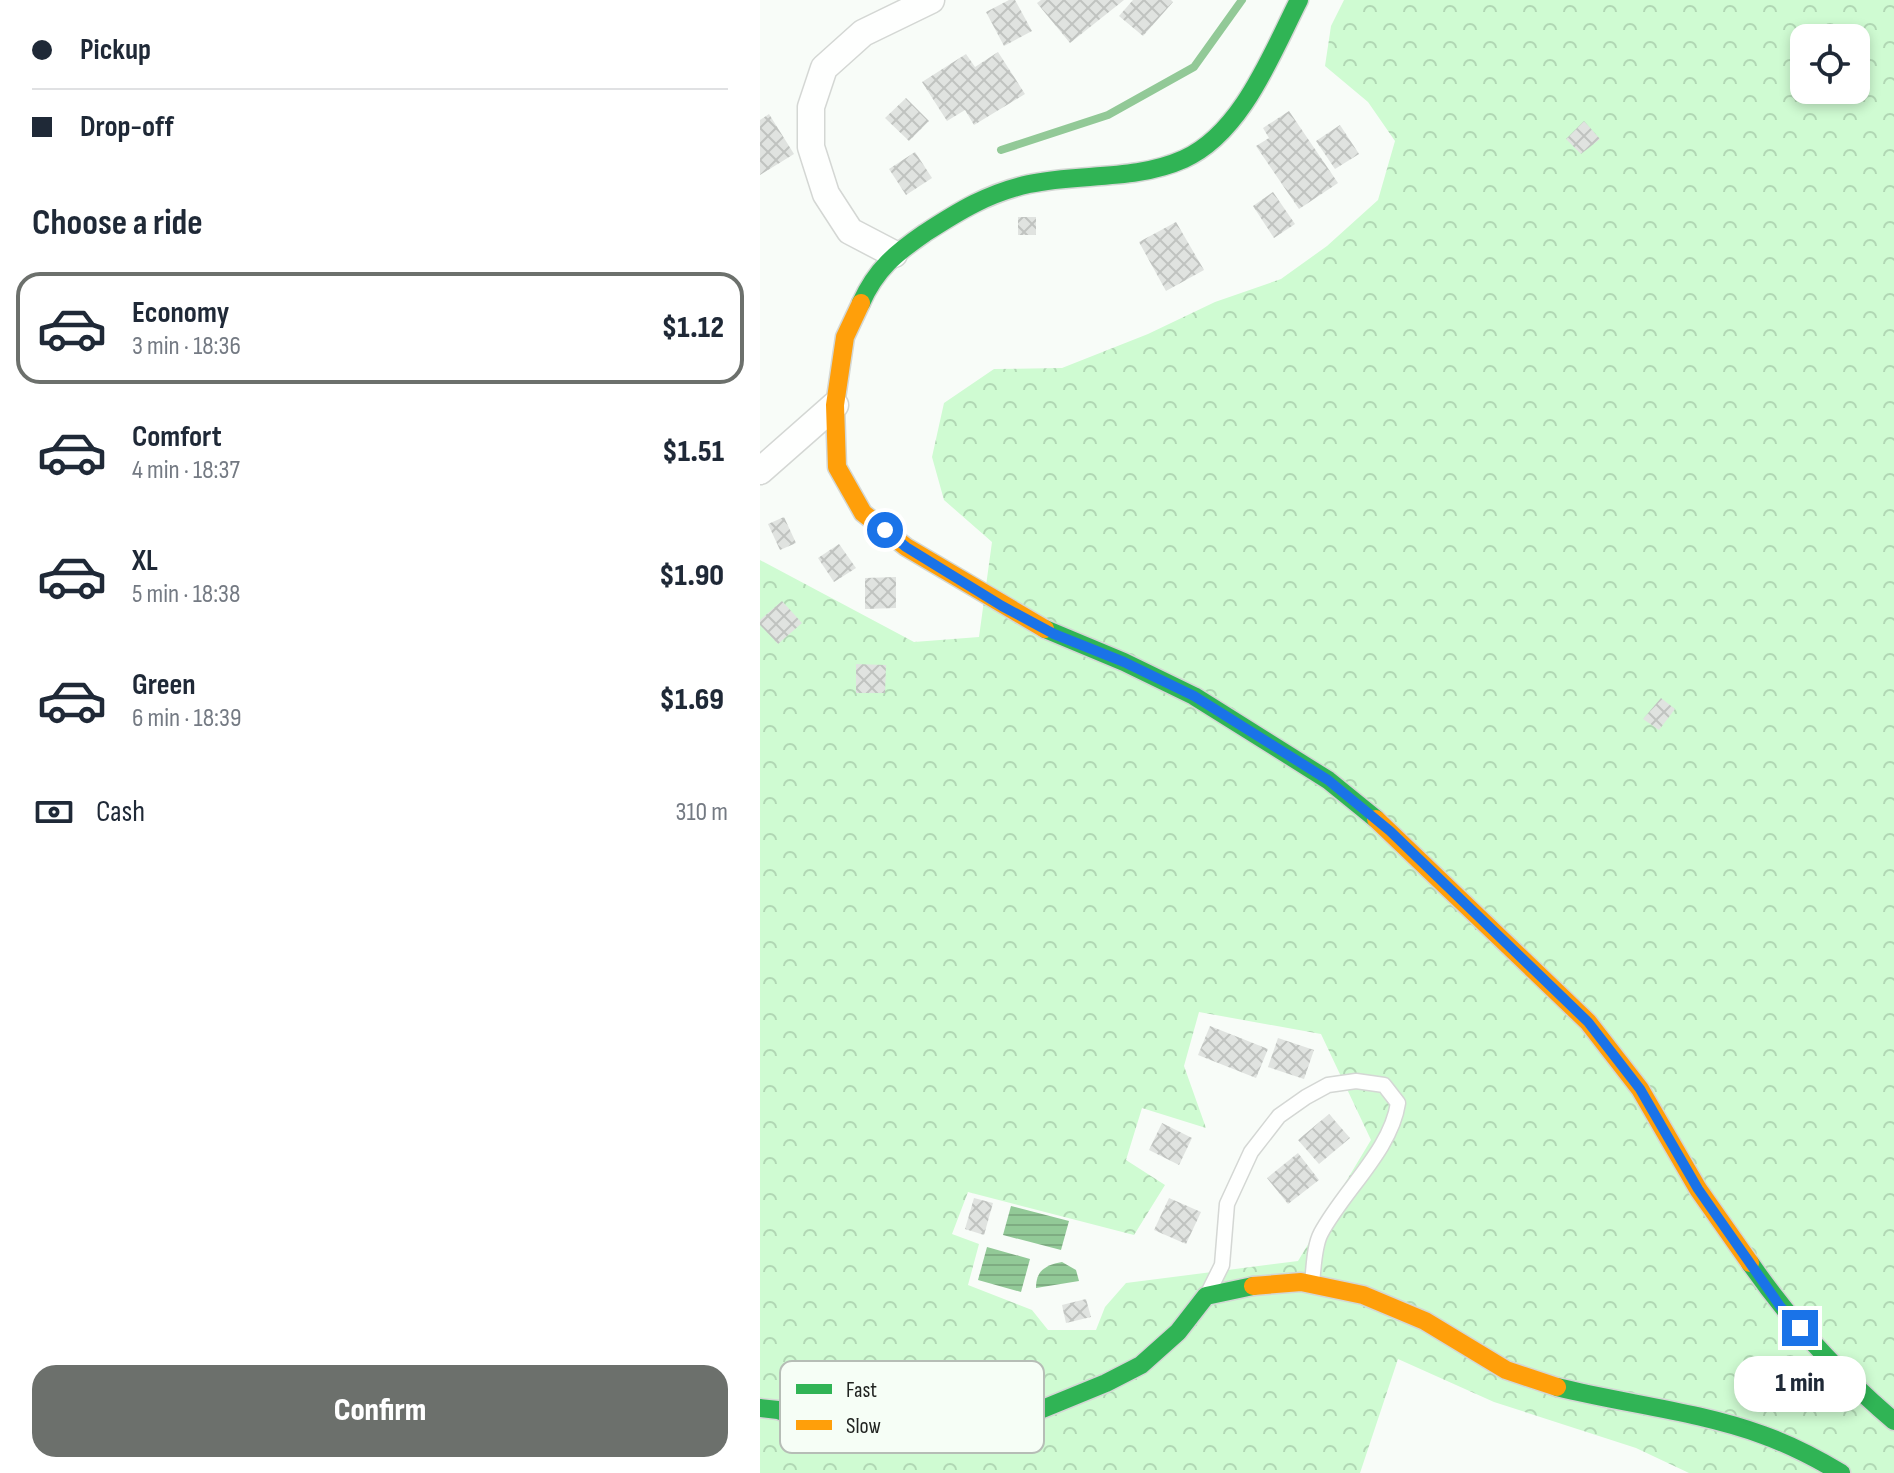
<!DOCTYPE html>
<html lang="en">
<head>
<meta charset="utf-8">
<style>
  body { margin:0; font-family:"Sofia Sans Condensed",sans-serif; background:#f2f2f3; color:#1f2937; height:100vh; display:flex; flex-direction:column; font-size:30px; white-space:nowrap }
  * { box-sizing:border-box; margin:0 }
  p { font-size:26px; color:#747a83 }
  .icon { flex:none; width:44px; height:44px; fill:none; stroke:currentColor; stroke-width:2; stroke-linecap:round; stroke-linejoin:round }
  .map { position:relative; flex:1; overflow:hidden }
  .details { display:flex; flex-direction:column; background:#fff; width:760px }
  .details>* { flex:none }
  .guide { display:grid; align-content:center; height:176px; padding:0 32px; background:#fff }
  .controls { position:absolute; left:1030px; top:24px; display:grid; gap:16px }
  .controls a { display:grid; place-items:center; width:80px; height:80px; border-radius:16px; background:#fff; box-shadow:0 4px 12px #0003; font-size:40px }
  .end { position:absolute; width:36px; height:36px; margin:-18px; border:10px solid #1a73e8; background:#fff; box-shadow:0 0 0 4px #fff }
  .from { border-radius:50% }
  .bubble { position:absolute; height:56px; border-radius:24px; background:#fff; box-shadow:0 4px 12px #0003; font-size:26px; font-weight:800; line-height:56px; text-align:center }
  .guide b { display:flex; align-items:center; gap:28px; height:76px; font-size:30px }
  .guide b+b { border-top:2px solid #e0e1e3 }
  .guide i { width:20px; height:20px; background:#1f2937 }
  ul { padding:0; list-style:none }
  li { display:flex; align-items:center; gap:24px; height:112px; margin:0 16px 12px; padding:0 16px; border:4px solid transparent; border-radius:24px }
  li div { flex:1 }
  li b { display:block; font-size:30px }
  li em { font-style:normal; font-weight:800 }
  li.selected { border-color:#6c706c }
  li>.icon { width:72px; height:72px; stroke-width:1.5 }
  h2 { padding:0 32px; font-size:36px; line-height:96px }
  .pay { display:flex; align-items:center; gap:20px; height:88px; padding:0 32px; font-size:30px }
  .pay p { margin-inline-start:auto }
  .button { display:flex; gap:16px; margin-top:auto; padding:16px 32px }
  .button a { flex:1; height:92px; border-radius:24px; background:#6c706c; color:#fff; font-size:32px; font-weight:800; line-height:92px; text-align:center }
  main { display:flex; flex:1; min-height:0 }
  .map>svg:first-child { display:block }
  .forest { fill:url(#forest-crowns); fill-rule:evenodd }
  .water { fill:url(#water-rules) }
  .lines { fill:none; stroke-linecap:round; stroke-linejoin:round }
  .stream { stroke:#92c997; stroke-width:8 }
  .building { fill:url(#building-cross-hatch) }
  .lane-casing { stroke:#d4d7d4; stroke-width:17 }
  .street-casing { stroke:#d4d7d4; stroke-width:29 }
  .fast-casing { stroke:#d4d7d4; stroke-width:21 }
  .slow-casing { stroke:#d4d7d4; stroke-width:21 }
  .lane { stroke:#fefffe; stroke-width:14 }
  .street { stroke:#fefffe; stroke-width:26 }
  .fast { stroke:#30b455; stroke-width:18 }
  .slow { stroke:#ff9f0a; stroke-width:18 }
  .route { stroke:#1a73e8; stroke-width:10 }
  .key { fill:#f6fef6; stroke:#b6bdb6; stroke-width:2 }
  .key-label { font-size:22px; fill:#212421 }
</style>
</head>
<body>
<main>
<section class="details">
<div class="guide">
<b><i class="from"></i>Pickup</b>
<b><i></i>Drop-off</b>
</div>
<h2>Choose a ride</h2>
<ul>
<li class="selected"><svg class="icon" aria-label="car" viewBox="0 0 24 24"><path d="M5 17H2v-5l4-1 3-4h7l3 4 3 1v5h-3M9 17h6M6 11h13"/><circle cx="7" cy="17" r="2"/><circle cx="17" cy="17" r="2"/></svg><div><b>Economy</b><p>3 min · 18:36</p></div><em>$1.12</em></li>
<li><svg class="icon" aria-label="car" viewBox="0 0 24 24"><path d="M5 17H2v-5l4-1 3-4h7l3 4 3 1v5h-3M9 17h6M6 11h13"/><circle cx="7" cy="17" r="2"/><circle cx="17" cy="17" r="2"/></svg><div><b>Comfort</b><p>4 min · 18:37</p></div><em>$1.51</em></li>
<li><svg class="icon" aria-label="car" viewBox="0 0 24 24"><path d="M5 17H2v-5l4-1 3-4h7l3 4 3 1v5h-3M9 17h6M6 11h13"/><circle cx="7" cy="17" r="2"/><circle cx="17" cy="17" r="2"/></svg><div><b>XL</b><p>5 min · 18:38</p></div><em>$1.90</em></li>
<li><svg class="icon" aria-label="car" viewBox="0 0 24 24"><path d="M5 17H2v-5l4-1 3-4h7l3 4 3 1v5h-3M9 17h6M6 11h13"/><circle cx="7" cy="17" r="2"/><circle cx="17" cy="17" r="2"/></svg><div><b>Green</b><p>6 min · 18:39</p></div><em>$1.69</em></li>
</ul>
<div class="pay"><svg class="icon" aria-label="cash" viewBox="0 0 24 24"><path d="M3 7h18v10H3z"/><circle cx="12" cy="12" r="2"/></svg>Cash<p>310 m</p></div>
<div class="button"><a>Confirm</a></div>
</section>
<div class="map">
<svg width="1134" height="1473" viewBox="0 0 1134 1473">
  <defs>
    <pattern id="forest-crowns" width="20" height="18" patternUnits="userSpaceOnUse" patternTransform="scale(2)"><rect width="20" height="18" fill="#cffbd2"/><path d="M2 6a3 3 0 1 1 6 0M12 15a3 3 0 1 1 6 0" fill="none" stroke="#b1d7b4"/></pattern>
    <pattern id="water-rules" width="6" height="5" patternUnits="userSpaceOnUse" patternTransform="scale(2)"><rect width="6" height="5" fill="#92c997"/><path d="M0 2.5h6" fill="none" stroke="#7eac82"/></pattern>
    <pattern id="building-cross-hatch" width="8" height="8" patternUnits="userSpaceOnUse" patternTransform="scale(2)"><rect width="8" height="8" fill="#e0e3e0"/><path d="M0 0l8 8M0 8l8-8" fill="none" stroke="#c0c3c0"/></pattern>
  </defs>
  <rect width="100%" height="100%" fill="#f8fcf8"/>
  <!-- forest -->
  <path class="forest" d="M584,0H1134V1473H929L876,1448L734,1402L638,1359L600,1473H0V560L154,642L219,637L232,542L184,500L172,457L184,403L234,369L302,368L388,334L455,302L521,279L567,246L618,200L635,141L608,102L565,66L571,26ZM1044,38H1096V90H1044ZM439,1012L561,1034L611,1140L538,1261L366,1283L345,1307L336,1330H288L272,1310L208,1285L219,1244L192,1234L208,1192L374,1235L405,1185L366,1160L382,1108L446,1128L424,1066Z"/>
  <!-- water -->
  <g class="water">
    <path d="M251,1206L309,1221L301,1250L243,1235Z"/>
    <path d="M227,1247L270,1259L261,1292L218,1280Z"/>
    <path d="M302,1262L316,1270L319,1281L276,1288C276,1271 285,1265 302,1262Z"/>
  </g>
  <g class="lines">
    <!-- stream -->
    <path class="stream" d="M241,150L348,115L434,67L482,0"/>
  </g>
  <!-- building -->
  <g class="building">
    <path d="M249,0H255L272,31L244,46L226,12Z"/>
    <path d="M281,0H364L310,43L277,3Z"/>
    <path d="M373,0H411L413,2L383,36L359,16Z"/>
    <path d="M238,52L265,94L214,125L205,110L187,121L162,82L206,54L215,67Z"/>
    <path d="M146,98L169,121L149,141L125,118Z"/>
    <path d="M529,111L578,183L539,209L496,146L509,138L503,128Z"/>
    <path d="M9,114L34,154L0,175V120Z"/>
    <path d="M824,121L840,139L821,154L806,139Z"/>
    <path d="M580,125L599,154L575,169L556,141Z"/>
    <path d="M155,152L172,178L146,195L129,169Z"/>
    <path d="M513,192L535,224L514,238L493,206Z"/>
    <rect x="258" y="217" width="18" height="18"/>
    <path d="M416,222L444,270L406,291L379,242Z"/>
    <path d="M24,517L36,543L20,550L8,524Z"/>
    <path d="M79,544L96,568L74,582L58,558Z"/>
    <path d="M136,577V608L105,609V578Z"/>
    <path d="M22,601L42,623L18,644L0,625V620Z"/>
    <path d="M96,664L126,665L125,693H96Z"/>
    <path d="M901,698L915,709L899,730L883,719Z"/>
    <path d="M450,1026L508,1049L496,1078L438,1055Z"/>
    <path d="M518,1038L554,1050L544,1079L508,1067Z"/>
    <path d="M569,1114L590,1138L559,1164L538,1140Z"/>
    <path d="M402,1123L432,1138L419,1165L389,1150Z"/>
    <path d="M538,1153L559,1180L528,1204L507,1178Z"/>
    <path d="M214,1198L233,1203L224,1235L205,1229Z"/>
    <path d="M409,1198L441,1212L426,1244L394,1230Z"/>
    <path d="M326,1299L331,1317L306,1323L302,1305Z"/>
  </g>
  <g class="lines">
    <defs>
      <path id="lane" d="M450,1289L462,1265L467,1204L491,1152L519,1116L546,1097L568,1085L596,1081L624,1085L638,1103C631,1150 584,1190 561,1233C554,1246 554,1267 552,1282"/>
      <g id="street">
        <path d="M134,254L90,231L66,194L51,147V107L64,68L103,33L171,0"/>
        <path d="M0,471L75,405"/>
      </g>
      <g id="fast">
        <path d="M101,303C116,269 136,253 165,233C199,211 228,193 269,184C320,173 375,181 424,159C482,133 512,53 539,0"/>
        <path d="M285,629L364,662L434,696L568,780L616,819"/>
        <path d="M990,1263C1031,1322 1080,1375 1134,1421"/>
        <path d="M797,1387C865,1404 937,1411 1003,1435C1031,1445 1056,1458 1081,1473"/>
        <path d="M0,1408L18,1410L55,1423L104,1428L203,1422L280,1410L346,1383L381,1365L418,1332L446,1296L493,1286"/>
      </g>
      <g id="slow">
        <path d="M101,303L85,337L75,405L77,467L103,513L146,547L285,629"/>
        <path d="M616,819L828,1022L880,1089L938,1189L990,1263"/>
        <path d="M493,1286L541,1282L603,1295L665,1321L746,1370L797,1387"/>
      </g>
    </defs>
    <!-- lane casing -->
    <use href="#lane" class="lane-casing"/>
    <!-- street casing -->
    <use href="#street" class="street-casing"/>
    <!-- fast casing -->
    <use href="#fast" class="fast-casing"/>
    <!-- slow casing -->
    <use href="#slow" class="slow-casing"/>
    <!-- lane -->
    <use href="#lane" class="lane"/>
    <!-- street -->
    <use href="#street" class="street"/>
    <!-- fast -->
    <use href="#fast" class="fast"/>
    <!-- slow -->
    <use href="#slow" class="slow"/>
  </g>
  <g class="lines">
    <!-- route -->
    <path class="route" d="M125,530L146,547L242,606L294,634L364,662L434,696L568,780L630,831L828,1022L880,1089L938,1189L1020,1306L1040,1328"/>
  </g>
  <!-- legend -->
  <rect x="20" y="1361" width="264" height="92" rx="12" class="key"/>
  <rect x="36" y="1384" width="36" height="10" fill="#30b455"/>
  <rect x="36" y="1420" width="36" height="10" fill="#ff9f0a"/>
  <g class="key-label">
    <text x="86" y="1397">Fast</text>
    <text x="86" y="1433">Slow</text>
  </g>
</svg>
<div class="controls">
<a><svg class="icon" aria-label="locate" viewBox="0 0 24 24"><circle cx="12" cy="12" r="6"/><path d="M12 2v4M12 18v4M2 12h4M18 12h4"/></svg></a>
</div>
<i class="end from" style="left:125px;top:530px"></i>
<i class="end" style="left:1040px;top:1328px"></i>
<div class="bubble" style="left:974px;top:1356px;width:132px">1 min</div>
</div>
</main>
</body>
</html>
